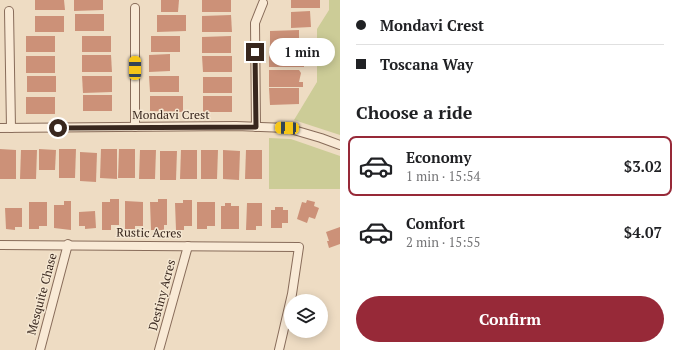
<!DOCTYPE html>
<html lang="en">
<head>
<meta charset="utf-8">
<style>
  body { margin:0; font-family:"PT Serif",serif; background:#f6f6f6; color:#202124; height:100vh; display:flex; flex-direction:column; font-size:15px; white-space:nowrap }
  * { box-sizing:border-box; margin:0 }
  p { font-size:13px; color:#757577 }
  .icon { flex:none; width:22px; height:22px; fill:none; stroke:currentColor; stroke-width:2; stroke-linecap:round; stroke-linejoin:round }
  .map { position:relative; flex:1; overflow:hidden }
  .panel { display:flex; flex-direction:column; background:#fff; width:340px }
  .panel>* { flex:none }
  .guide { display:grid; align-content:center; height:88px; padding:0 16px; background:#fff }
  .tools { position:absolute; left:284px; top:294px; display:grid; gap:8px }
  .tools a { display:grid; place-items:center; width:44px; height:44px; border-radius:50%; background:#fff; box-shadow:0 2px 10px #0003; font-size:20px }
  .end { position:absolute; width:18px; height:18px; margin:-9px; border:5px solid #38271e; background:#fff; box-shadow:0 0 0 2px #fff }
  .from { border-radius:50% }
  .bubble { position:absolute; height:28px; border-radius:14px; background:#fff; box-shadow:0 2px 10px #0003; font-size:13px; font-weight:700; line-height:28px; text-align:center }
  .car { position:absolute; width:12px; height:24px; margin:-12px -6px; border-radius:5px; box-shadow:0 0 3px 1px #0007; background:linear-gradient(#f5c518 24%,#345 0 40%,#f5c518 0 76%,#345 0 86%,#f5c518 0) }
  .guide b { display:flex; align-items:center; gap:14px; height:38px; font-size:15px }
  .guide b+b { border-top:1px solid #e0e0e0 }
  .guide i { width:10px; height:10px; background:#202124 }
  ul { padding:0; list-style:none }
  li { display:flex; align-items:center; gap:12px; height:60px; margin:0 8px 6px; padding:0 8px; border:2px solid transparent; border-radius:8px }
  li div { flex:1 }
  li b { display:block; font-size:15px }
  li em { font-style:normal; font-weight:700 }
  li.active { border-color:#972938 }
  li>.icon { width:36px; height:36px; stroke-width:1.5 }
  h2 { padding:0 16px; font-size:18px; line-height:48px }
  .action { display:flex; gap:8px; margin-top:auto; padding:8px 16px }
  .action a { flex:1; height:46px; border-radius:24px; background:#972938; color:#fff; font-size:16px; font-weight:700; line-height:46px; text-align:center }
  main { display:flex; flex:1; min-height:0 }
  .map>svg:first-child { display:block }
  .green { fill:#cccc97 }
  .building { fill:#cc9178 }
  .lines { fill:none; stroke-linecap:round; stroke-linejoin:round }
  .street-casing { stroke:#886c5a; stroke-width:10 }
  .street { stroke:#f9ead6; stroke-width:8 }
  .route { stroke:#38271e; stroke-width:5 }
  .labels { text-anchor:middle; stroke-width:3; stroke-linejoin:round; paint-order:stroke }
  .street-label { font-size:12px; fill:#38271e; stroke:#f5e7d2 }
</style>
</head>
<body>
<main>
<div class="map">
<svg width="340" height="350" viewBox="0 0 340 350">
  <rect width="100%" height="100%" fill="#eedcc3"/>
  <!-- green -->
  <g class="green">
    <path d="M329,0H340V135L294,120L317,82V29L329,10Z"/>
    <path d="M269,138L291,139L340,156V189H269Z"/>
  </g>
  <!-- building -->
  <g class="building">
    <path d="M35,0H64L65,10H35Z"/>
    <path d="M74,0H103V10L74,11Z"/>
    <path d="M161,0H179L178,12H161Z"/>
    <rect x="202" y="0" width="29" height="12"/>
    <rect x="291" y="0" width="29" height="8"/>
    <path d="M310,11L311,27L291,28V12Z"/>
    <rect x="75" y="14" width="29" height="17"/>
    <path d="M157,15H186V31L157,32Z"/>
    <path d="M231,15L232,32H202V16Z"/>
    <rect x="35" y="16" width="29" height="16"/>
    <path d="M299,30V47H270V31Z"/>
    <rect x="26" y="36" width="29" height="16"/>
    <rect x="82" y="36" width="29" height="16"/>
    <rect x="151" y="36" width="29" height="16"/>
    <path d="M231,36V53H202V37Z"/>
    <path d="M269,50H298L301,53V59H304V67H269Z"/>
    <path d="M170,54V71L149,72V55Z"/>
    <path d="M82,55H111L112,72H82Z"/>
    <rect x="26" y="56" width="29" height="17"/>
    <path d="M202,56H232V72H203Z"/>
    <path d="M269,70H299L301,73L299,82H303V87H269Z"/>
    <rect x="27" y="76" width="29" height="16"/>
    <path d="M82,76H112V92L83,93Z"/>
    <path d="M149,76H179V92H150Z"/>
    <rect x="203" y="77" width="29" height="16"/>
    <path d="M269,88H299V104L270,105Z"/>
    <rect x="83" y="95" width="29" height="16"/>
    <path d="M150,96H183V112L150,111Z"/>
    <rect x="203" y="96" width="29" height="16"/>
    <rect x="26" y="97" width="29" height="17"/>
    <path d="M0,149L16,150V179H0Z"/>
    <path d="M39,149L56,150L55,170H39Z"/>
    <path d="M59,149H76L75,178H59Z"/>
    <path d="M101,149H117V179L100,178Z"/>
    <path d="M119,149H135V178H118Z"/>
    <path d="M21,150H37L36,179H20Z"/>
    <path d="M140,150H156L155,179H139Z"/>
    <path d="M181,150H197V179H180Z"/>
    <path d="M201,150H218L217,179H201Z"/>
    <path d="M223,150L240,151L239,180L223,179Z"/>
    <path d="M246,150H262V179H245Z"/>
    <path d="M160,151H177L176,180H160Z"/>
    <path d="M80,152L97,153L96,182L80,181Z"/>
    <path d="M110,199H119V225H111V230H102V202H110Z"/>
    <path d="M158,199H167V225H164V230H151L150,202H158Z"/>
    <path d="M183,200H192V226H184V230H176L175,203H183Z"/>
    <path d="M307,200L315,202L314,206L319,208L315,219L309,217L307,223L297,219L302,202L306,203Z"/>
    <path d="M64,201H71V230L54,228V205H64Z"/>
    <path d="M125,201L143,202V226H135V229H125Z"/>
    <path d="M29,202H47V226H39V229H29Z"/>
    <path d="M197,202H215V226H207V229H197Z"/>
    <path d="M225,203H231V206H239V229H221V206H225Z"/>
    <path d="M247,203H262V226H256V230H246Z"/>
    <path d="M275,207H283V210H288V223H282V228H271V210H275Z"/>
    <path d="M5,208H22V227H15V230L6,229Z"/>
    <path d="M95,211L96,228L85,229V226H79V212Z"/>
    <path d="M340,227V244L329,248L327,241H329L326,232Z"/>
  </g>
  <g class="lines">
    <defs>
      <g id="street">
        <path d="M135,8V127"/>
        <path d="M9,11L11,128"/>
        <path d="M256,127L255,23L263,3"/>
        <path d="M0,128L236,126L287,128L321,138L340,145"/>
        <path d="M0,245L299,247L292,294L279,350"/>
        <path d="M40,350L68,244"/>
        <path d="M159,350L188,246"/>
      </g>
    </defs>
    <!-- street casing -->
    <use href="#street" class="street-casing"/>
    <!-- street -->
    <use href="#street" class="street"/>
  </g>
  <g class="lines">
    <!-- route -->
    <path class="route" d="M58,128L256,127L255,52"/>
  </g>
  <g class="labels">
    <!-- street labels -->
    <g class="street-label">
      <text x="171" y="119">Mondavi Crest</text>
      <text transform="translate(149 233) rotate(1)" y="4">Rustic Acres</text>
      <text transform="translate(42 294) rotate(-75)" y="4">Mesquite Chase</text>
      <text transform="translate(162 295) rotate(-75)" y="4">Destiny Acres</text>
    </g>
  </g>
</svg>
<div class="tools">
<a><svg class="icon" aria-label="layers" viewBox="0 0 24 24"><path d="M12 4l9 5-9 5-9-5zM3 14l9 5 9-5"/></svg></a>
</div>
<i class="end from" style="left:58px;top:128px"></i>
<i class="end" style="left:255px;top:52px"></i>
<div class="bubble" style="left:269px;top:38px;width:66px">1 min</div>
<i class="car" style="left:135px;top:68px;rotate:0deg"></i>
<i class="car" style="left:287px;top:128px;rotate:272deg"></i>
</div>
<section class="panel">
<div class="guide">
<b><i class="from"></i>Mondavi Crest</b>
<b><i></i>Toscana Way</b>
</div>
<h2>Choose a ride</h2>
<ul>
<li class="active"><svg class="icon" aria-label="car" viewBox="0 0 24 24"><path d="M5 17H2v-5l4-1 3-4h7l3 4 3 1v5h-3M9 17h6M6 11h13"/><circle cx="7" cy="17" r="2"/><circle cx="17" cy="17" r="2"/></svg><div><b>Economy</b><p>1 min · 15:54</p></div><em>$3.02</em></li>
<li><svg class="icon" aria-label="car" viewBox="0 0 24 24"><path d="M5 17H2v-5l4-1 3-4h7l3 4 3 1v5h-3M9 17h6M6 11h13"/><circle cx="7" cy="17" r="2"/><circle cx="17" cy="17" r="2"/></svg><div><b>Comfort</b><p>2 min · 15:55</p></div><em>$4.07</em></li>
</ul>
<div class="action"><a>Confirm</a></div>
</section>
</main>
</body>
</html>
